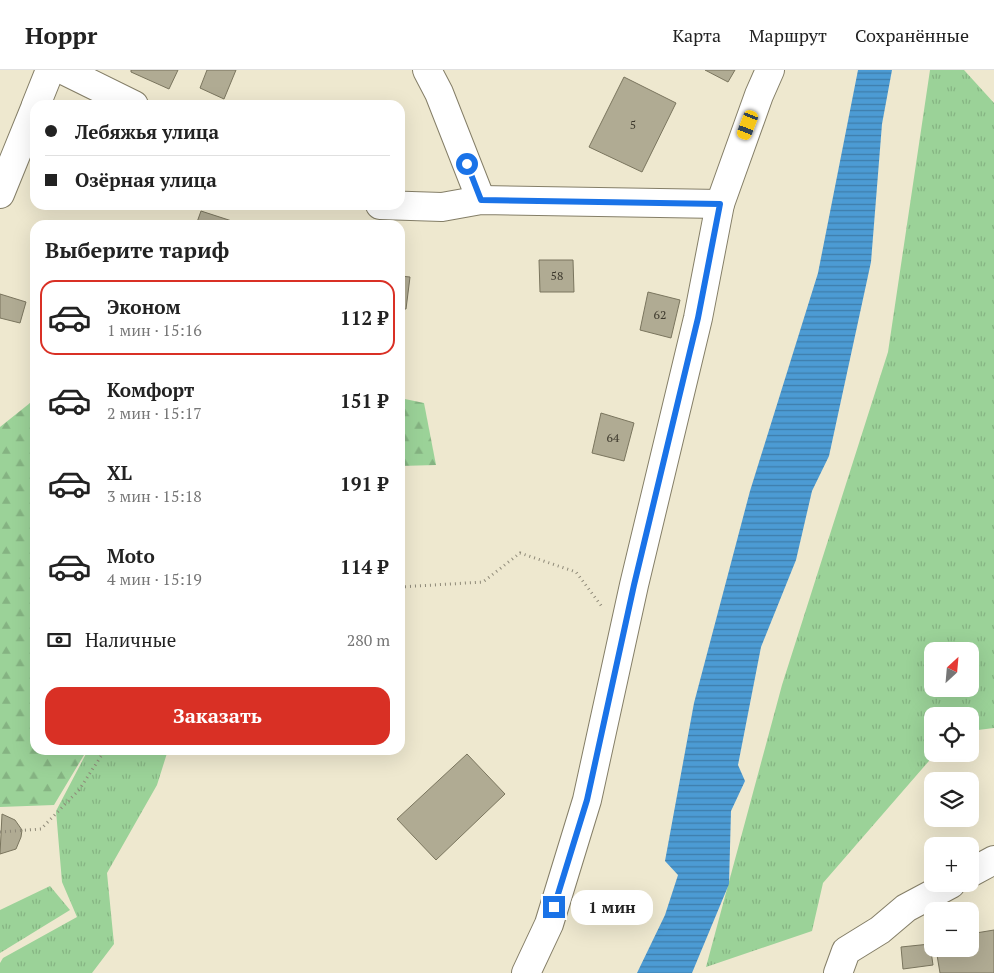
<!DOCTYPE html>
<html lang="ru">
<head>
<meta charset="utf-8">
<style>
  body { margin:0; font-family:"PT Serif",serif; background:#f2f2f2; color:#222; height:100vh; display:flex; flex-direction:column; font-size:19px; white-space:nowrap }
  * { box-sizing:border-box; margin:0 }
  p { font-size:16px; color:#767676 }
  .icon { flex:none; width:28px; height:28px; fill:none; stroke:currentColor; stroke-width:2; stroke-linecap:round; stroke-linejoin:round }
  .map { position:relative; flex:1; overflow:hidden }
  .panel { position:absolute; left:30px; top:150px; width:375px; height:535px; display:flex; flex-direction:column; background:#fff; border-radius:15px; box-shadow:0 5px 20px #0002 }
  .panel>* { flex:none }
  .guide { position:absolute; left:30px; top:30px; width:375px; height:110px; border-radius:15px; box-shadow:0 5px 20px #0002; display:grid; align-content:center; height:110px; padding:0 15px; background:#fff }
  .needle { width:32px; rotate:26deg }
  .controls { position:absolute; left:924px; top:572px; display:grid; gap:10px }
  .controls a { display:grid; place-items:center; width:55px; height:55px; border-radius:10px; background:#fff; box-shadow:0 5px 20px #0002; font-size:25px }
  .end { position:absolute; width:22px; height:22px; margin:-11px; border:6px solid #1a73e8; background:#fff; box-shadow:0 0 0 2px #fff }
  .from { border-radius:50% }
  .bubble { position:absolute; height:35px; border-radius:15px; background:#fff; box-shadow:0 5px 20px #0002; font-size:16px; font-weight:800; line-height:35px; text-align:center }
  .car { position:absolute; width:15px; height:30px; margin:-15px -8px; border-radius:6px; box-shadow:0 0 4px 1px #0007; background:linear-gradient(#f5c518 24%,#345 0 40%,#f5c518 0 76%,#345 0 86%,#f5c518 0) }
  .guide b { display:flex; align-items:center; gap:18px; height:48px; font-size:19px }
  .guide b+b { border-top:1px solid #e0e0e0 }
  .guide i { width:12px; height:12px; background:#222 }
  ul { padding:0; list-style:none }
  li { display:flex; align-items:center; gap:15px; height:75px; margin:0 10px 8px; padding:0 5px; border:2px solid transparent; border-radius:15px }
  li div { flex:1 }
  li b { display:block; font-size:19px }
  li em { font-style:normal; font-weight:800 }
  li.on { border-color:#d93025 }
  li>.icon { width:45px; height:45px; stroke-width:1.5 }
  h2 { padding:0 15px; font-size:22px; line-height:60px }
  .pay { display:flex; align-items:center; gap:12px; height:55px; padding:0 15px; font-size:19px }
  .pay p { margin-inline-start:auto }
  .button { display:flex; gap:10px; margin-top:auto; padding:10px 15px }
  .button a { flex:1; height:58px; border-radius:15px; background:#d93025; color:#fff; font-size:20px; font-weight:800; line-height:58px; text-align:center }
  header { display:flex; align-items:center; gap:30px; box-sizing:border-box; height:70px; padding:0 25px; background:#fff; border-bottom:1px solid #e0e0e0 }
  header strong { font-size:24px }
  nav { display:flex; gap:28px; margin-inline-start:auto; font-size:18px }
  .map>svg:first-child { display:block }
  .grass { fill:url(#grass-tufts); fill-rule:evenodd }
  .forest { fill:url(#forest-firs) }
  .water { fill:url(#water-rules) }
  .building { fill:#b0ab93; stroke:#7a755e }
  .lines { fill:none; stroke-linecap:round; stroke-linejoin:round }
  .minor-casing { stroke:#847e67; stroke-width:30 }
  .path { stroke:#8e8978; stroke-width:3; stroke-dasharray:1 4; stroke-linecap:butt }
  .minor { stroke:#fff; stroke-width:28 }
  .route { stroke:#1a73e8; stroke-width:6 }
  .labels { text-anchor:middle; stroke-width:4; stroke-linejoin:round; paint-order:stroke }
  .number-label { font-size:12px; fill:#3c382c }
</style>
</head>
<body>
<header>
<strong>Hoppr</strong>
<nav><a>Карта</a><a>Маршрут</a><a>Сохранённые</a></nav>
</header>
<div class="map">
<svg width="994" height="903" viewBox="0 0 994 903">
  <defs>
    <pattern id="grass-tufts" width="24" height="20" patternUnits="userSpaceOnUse" patternTransform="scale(1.25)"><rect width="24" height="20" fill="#9bd298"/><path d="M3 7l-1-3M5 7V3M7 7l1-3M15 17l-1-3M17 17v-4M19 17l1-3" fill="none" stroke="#85b382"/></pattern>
    <pattern id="forest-firs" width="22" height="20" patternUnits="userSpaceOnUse" patternTransform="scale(1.25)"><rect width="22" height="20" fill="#9bd298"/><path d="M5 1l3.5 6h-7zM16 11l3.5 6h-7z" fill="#85b382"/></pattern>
    <pattern id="water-rules" width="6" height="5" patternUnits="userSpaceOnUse" patternTransform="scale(1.25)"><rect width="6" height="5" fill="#4c9bd4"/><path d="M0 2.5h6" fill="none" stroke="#3e7daa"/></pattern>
  </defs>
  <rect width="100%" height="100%" fill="#eee8cf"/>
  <!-- grass -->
  <g class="grass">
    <path d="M930,0H964L994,33V658L970,661V646H932V684H935L823,813L812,861L706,897L782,615L888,282ZM932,581H970V619H932Z"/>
    <path d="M88,680H168L157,715L107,803L114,874L92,903H0V893L3,888L77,847L62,812L56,741Z"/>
    <path d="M50,816L70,840L0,883V840Z"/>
  </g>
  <!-- forest -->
  <g class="forest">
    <path d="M400,328L424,333L436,395L400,396Z"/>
    <path d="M35,329V680H87L54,735L0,737V357Z"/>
  </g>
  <!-- water -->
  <path class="water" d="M858,0H892L882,54L871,192L829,386L812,421L796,490L761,577L738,695L745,711L731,741L729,814L692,903H637L665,845L678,805L665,791L694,633L750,421L818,203Z"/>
  <!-- building -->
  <g class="building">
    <path d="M131,0H178L169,19L131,2Z"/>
    <path d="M207,0H236L224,29L200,18Z"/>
    <path d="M705,0H735L728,12Z"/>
    <path d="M624,7L676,33L642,102L589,77Z"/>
    <path d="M201,141L238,153L237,155H196Z"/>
    <path d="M539,190H573L574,222H540Z"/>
    <path d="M400,206L410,207L406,239H400Z"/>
    <path d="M648,222L680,230L671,268L640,260Z"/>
    <path d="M0,224L26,232L20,253L0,248Z"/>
    <path d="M601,343L634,353L624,391L592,383Z"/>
    <path d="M467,684L505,724L436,790L397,749Z"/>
    <path d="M2,744L15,750L22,760L21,767L16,779L0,784Z"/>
    <path d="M994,860V903H940L936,879H970V864Z"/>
    <path d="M930,874L933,895L903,899L901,877Z"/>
  </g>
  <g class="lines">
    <defs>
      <g id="minor">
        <path d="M63,0L134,35"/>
        <path d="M427,0L439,23L481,130"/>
        <path d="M36,35L50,0"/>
        <path d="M0,124L35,38"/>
        <path d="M380,135L442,137L481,130L720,134"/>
        <path d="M970,803L994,790"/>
        <path d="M526,903L549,854L587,730L634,515L698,248L720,134L759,25L770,0"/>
        <path d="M838,903L846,881L880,860L906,838L951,814"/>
      </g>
    </defs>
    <!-- minor casing -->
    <use href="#minor" class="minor-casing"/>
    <!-- path -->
    <g class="path">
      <path d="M400,517L483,512L520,483L576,502L603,538"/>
      <path d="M0,762L41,759L79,720L105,680"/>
    </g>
    <!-- minor -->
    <use href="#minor" class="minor"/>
  </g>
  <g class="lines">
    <!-- route -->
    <path class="route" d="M467,94L481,130L720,134L698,248L634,515L587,730L554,837"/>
  </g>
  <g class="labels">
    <!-- number labels -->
    <g class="number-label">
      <text x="633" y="59">5</text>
      <text x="557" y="210">58</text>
      <text x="660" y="249">62</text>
      <text x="613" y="372">64</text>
    </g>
  </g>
</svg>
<div class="controls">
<a><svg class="needle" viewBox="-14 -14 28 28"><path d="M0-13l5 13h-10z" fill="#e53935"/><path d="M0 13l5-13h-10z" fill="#767676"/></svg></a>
<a><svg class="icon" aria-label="locate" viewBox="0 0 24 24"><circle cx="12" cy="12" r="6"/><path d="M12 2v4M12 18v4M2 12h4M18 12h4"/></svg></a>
<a><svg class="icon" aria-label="layers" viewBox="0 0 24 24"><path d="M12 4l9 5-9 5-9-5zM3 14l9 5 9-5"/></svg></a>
<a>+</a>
<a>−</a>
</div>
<i class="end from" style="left:467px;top:94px"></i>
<i class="end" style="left:554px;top:837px"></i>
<div class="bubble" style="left:571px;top:820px;width:82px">1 мин</div>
<i class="car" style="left:748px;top:55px;rotate:201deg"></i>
<div class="guide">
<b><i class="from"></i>Лебяжья улица</b>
<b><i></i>Озёрная улица</b>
</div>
<section class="panel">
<h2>Выберите тариф</h2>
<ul>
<li class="on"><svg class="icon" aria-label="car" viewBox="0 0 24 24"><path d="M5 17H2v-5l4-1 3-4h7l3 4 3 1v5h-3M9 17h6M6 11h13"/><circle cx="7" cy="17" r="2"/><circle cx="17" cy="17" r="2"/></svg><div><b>Эконом</b><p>1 мин · 15:16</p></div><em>112 ₽</em></li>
<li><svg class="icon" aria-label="car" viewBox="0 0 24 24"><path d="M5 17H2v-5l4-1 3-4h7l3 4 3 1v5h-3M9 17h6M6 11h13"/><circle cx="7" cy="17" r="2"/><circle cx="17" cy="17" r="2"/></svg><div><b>Комфорт</b><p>2 мин · 15:17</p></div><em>151 ₽</em></li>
<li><svg class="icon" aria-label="car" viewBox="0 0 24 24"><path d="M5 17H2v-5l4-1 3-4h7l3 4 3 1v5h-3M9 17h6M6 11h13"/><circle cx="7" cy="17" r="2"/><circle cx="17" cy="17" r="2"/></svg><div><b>XL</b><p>3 мин · 15:18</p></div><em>191 ₽</em></li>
<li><svg class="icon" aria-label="car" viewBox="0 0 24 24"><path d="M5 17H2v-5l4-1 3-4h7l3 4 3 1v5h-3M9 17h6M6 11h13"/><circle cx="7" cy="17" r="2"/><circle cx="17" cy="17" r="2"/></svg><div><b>Moto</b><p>4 мин · 15:19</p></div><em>114 ₽</em></li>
</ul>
<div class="pay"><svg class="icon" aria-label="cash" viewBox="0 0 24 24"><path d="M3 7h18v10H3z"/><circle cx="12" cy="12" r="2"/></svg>Наличные<p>280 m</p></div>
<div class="button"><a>Заказать</a></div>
</section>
</div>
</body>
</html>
